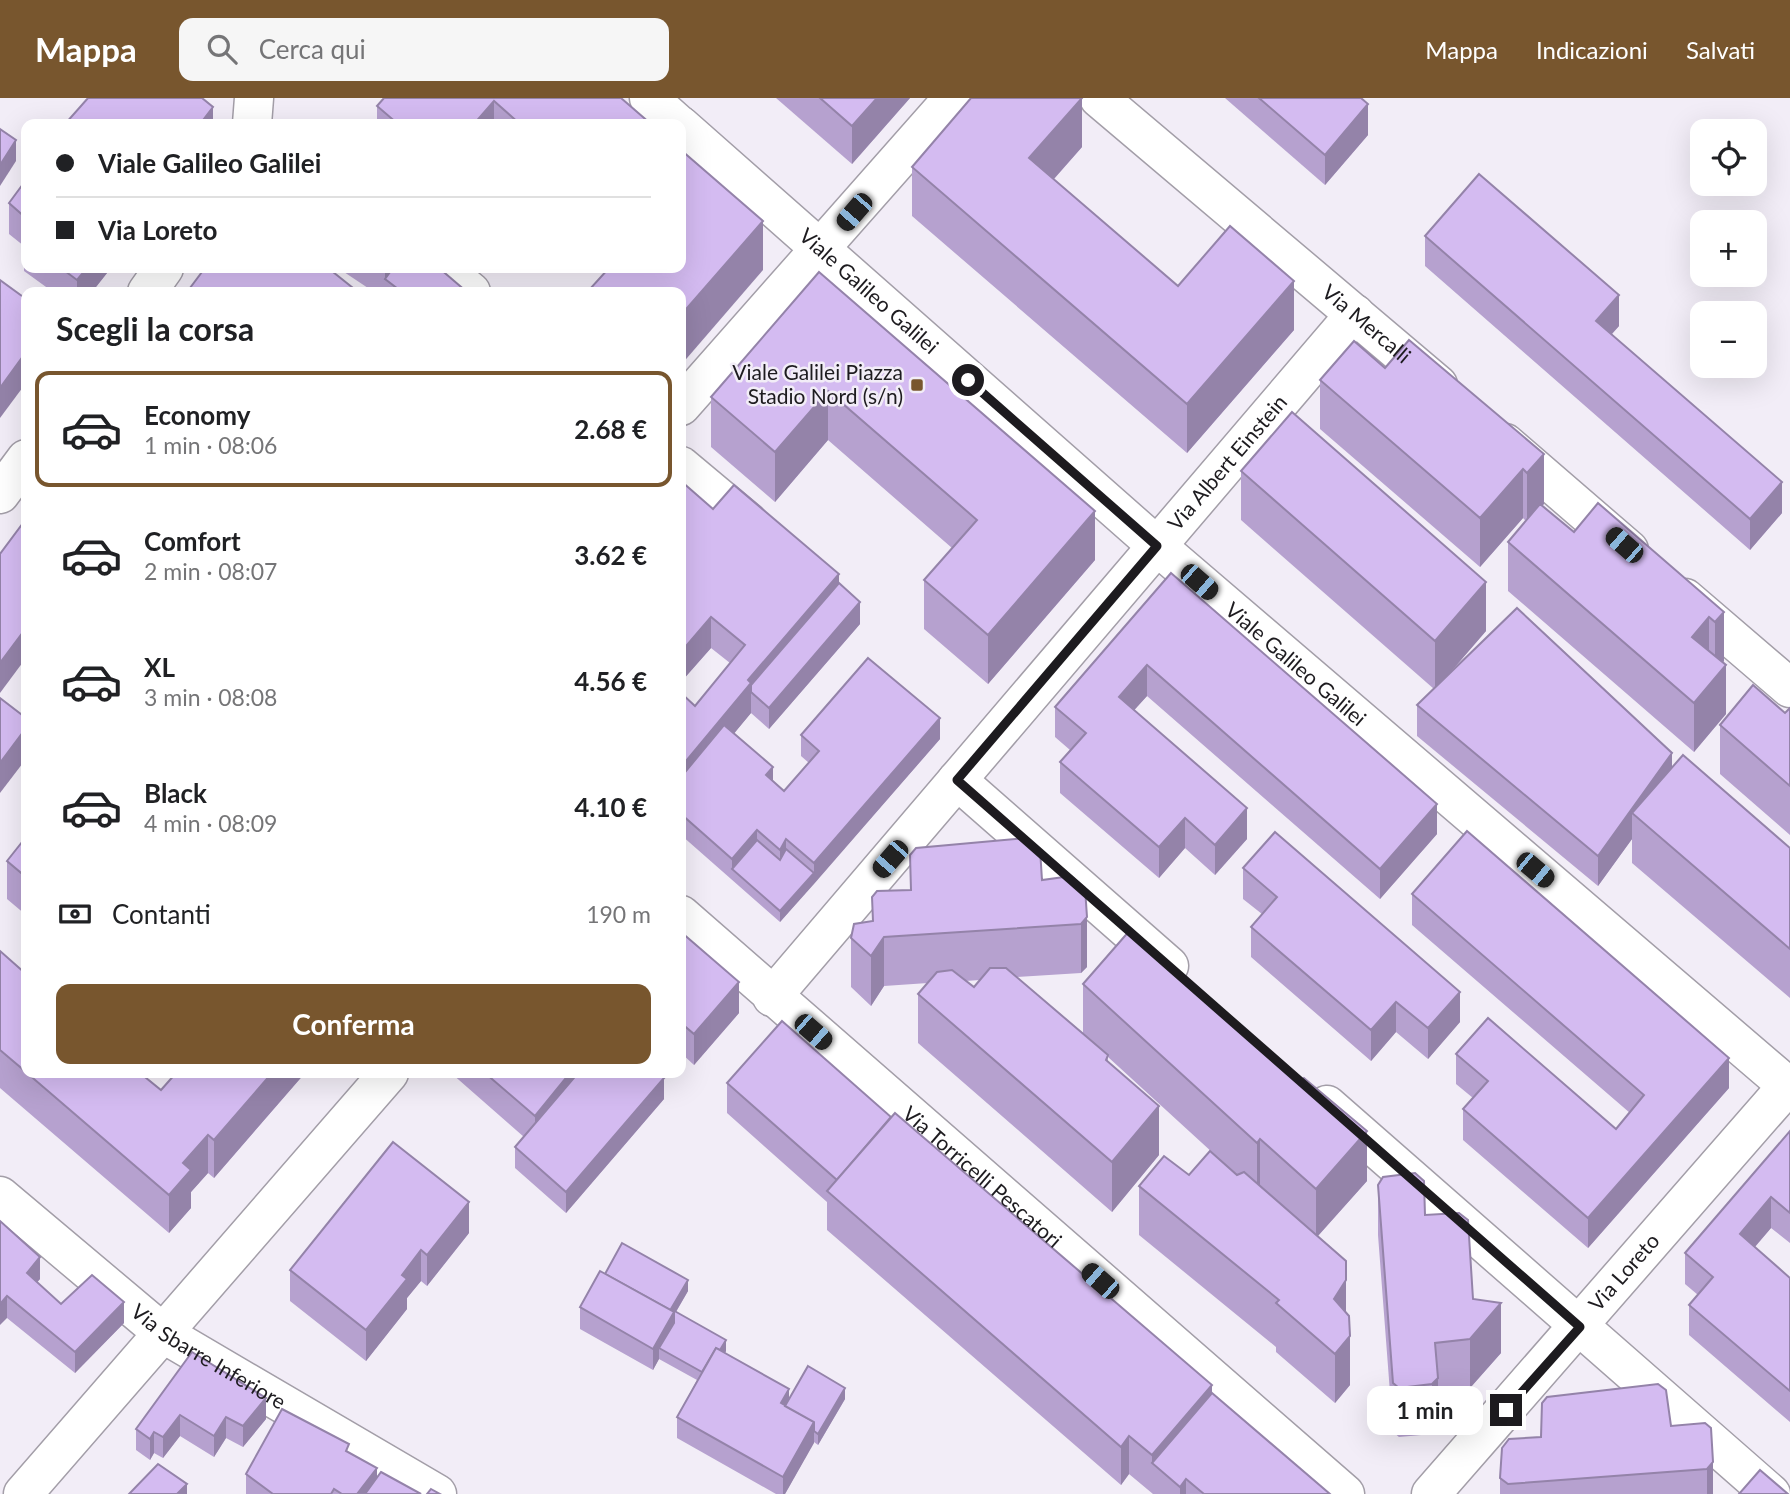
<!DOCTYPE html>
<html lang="it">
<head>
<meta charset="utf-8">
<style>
  body { margin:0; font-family:Lato,sans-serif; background:#f6f6f6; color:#202124; height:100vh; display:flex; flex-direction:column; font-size:26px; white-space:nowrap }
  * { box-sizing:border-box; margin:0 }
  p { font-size:23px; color:#757577 }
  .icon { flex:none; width:38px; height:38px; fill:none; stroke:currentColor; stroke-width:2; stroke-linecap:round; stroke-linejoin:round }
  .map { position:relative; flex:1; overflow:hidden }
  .sheet { position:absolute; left:21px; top:189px; width:665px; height:791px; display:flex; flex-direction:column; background:#fff; border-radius:14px; box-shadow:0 7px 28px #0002 }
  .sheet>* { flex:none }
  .top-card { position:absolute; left:21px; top:21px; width:665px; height:154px; border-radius:14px; box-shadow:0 7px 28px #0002; display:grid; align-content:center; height:154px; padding:0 35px; background:#fff }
  .controls { position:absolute; left:1690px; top:21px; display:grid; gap:14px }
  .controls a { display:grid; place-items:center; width:77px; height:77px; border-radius:14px; background:#fff; box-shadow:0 7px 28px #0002; font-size:35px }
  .end { position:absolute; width:32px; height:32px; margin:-16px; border:9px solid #1d1b1f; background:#fff; box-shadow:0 0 0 4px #fff }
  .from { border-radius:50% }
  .bubble { position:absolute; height:49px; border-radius:14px; background:#fff; box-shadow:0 7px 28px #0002; font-size:23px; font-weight:700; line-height:49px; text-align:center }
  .car { position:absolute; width:21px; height:42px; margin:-21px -10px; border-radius:9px; box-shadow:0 0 5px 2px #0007; background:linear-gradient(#222 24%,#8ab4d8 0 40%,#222 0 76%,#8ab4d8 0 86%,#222 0) }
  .top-card b { display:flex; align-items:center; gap:24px; height:66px; font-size:26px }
  .top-card b+b { border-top:2px solid #e0e0e0 }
  .top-card i { width:18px; height:18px; background:#202124 }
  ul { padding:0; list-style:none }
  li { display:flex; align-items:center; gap:21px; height:116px; margin:0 14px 10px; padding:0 21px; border:4px solid transparent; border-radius:14px }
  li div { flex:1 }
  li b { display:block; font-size:26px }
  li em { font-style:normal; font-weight:700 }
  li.selected { border-color:#78562e }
  li>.icon { width:63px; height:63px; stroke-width:1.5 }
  h2 { padding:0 35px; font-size:32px; line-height:84px }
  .pay { display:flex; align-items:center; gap:18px; height:77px; padding:0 35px; font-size:26px }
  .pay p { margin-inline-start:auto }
  .primary-button { display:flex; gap:14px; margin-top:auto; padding:14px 35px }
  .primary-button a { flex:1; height:80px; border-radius:14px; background:#78562e; color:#fff; font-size:28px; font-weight:700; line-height:80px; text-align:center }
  header { display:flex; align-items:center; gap:42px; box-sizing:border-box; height:98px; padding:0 35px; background:#78562e; color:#fff }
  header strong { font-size:33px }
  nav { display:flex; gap:38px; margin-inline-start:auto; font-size:24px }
  .search { width:490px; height:63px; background:#f6f6f6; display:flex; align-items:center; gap:18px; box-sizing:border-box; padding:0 24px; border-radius:14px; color:#757577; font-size:26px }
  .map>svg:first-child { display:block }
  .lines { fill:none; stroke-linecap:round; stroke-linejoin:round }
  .minor-casing { stroke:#a39ea8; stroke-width:41 }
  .minor { stroke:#fff; stroke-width:38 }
  .wall { fill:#b6a1cf; fill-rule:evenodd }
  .shaded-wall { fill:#9483a9 }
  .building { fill:#d4bbf1; stroke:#9483a9; stroke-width:2 }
  .route { stroke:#1d1b1f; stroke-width:9 }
  .poi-dot { fill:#78562e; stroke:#f2edf7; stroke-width:2.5 }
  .labels { text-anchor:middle; stroke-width:5; stroke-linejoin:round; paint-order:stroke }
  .street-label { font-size:21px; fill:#1d1b1f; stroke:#f2edf7 }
  .poi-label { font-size:21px; fill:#1d1b1f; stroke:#f2edf7; text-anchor:end }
</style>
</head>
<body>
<header>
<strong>Mappa</strong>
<div class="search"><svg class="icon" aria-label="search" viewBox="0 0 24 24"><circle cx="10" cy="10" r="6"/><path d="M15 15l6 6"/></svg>Cerca qui</div>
<nav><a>Mappa</a><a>Indicazioni</a><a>Salvati</a></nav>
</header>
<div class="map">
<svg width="1790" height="1396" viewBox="0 0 1790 1396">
  <rect width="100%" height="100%" fill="#f2edf7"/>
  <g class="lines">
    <defs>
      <g id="minor">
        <path d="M649,0L678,26"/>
        <path id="s1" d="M1099,0L1438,287"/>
        <path d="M252,26L254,0"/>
        <path id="s2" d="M681,28L1157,448L1790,990"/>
        <path d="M442,170L471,194"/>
        <path d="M147,194L164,170"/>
        <path d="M681,308L953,0"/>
        <path d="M1505,345L1629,452"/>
        <path d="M681,368L748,424"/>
        <path d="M0,396L26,361"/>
        <path d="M1685,500L1790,590"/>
        <path d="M957,682L1169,868"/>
        <path id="s3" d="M681,817L1345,1396"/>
        <path id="s4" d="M772,899L1355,216"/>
        <path d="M1327,1007L1771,1396"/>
        <path id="s5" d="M0,1098L164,1236L437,1396"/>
        <path d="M23,1396L389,975"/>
        <path id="s6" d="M1431,1396L1790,985"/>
      </g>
    </defs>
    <!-- minor casing -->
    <use href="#minor" class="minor-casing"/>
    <!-- minor -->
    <use href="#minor" class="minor"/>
  </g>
  <!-- wall -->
  <g class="wall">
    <path d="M621,0L651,26H377V8Z"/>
    <path d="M776,0H910L852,66Z"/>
    <path d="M1225,0H1361L1368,37L1325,87Z"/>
    <path d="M1082,49L1054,81L1178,188L1294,232L1187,355L912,118V69Z"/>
    <path d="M26,82V170H111L92,194H53L24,173V148L9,136V105Z"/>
    <path d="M1425,138L1619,228L1612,236L1782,415L1750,452L1425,168Z"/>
    <path d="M338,170H439L467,194H374Z"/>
    <path d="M819,174L1095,462L988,586L924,531V482L952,450L828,342L775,404L711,349V299Z"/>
    <path d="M1385,270L1544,356V406L1542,407L1574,434L1724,514V563L1723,564L1726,616L1694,654L1508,493V444L1526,423L1523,420L1480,469L1320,331V282Z"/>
    <path d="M1241,373L1486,533L1449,576L1672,669L1790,750V900L1632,765V741L1598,788L1417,638V607L1434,591L1241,422Z"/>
    <path d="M681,383L713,411L839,485L860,526L769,631L751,615L734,635L773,683L784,693L809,665L801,658V637L940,641L780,824L681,737V595L695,608L730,565L711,550L681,584Z"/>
    <path d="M1171,475L1437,736L1380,801L1147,598L1134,612L1247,741L1215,777L1185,750L1159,780L1060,695V664L1070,652L1055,639V609Z"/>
    <path d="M1790,610V737L1720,676V627L1785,615Z"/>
    <path d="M26,739V817L7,801V763Z"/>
    <path d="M910,757L1085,790L1087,869L1081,875L1017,879L1083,935V886L1367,1083L1318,1138L1346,1214L1350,1287L1335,1305L1276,1254V1249L1139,1137V1088L1189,1077H1237L1108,959V964L1159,1057L1112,1114L918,945V896L928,885L884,888L871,908L851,889V840L872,823V799L910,792ZM980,882L974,889L965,883Z"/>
    <path d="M1243,770L1460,924L1428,961L1396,934L1371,963L1251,859V829L1262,816L1243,801Z"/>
    <path d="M1412,796L1729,990L1588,1150L1463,1042V1011L1473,1000L1456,986V956L1616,1031L1630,1015L1412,827Z"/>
    <path d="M681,834L739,915L694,967L681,955Z"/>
    <path d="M0,853L161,992L305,975L214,1080L208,1075L191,1094V1110L169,1135L0,990Z"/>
    <path d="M451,975H586L588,978L664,1001L566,1115L515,1070V1049L524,1039Z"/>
    <path d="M727,985L891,1019L1330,1396H1153L1129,1376L1121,1387L827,1132V1104L727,1015Z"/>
    <path d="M1790,1033V1145L1771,1130L1755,1149L1790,1180V1324L1689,1237V1207L1698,1197L1685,1186V1155Z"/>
    <path d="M1378,1087L1425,1117L1473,1201L1501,1255L1470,1290L1438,1294V1329L1432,1336L1399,1339L1393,1334L1378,1137Z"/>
    <path d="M0,1123L40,1181L37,1184L61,1206L124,1225L75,1275L7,1220Z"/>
    <path d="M469,1135L427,1188L421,1183L407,1200V1211L366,1263L290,1203V1172Z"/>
    <path d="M605,1176L688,1193L676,1214L726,1253L725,1255L789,1302L845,1301L818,1347L814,1344L785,1396H776L677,1340V1319L697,1282L659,1261L653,1272L580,1231V1209Z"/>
    <path d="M192,1254L266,1321L243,1349L226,1340L214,1359L180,1338L163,1360L154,1355L150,1362L136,1352V1331Z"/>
    <path d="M1671,1328L1711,1330L1713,1396H1500V1380Z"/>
    <path d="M349,1354L377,1381L421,1396H246V1376Z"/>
  </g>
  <!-- shaded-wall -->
  <g class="shaded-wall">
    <path d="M877,0H910L852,66V28Z"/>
    <path d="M1082,0V49L1029,109V60Z"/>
    <path d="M494,3V26H474Z"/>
    <path d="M1368,6V37L1325,87V57Z"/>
    <path d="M213,9V26H200Z"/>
    <path d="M16,42V63L0,88V67Z"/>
    <path d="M763,123V172L681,267V217Z"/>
    <path d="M87,170H111L92,194H77V182Z"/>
    <path d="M387,170H401L385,181V172Z"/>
    <path d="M1294,183V232L1187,355V306Z"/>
    <path d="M1619,197V228L1596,253V223Z"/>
    <path d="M26,254V285L0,320V290Z"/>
    <path d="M828,293V342L775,404V354Z"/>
    <path d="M1544,356V406L1527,424V375Z"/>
    <path d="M1523,371V420L1480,469V420Z"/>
    <path d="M1782,384V415L1750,452V421Z"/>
    <path d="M1095,413V462L988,586V537Z"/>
    <path d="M839,476V507L751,594V615L681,700V669L748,582Z"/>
    <path d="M1486,484V533L1435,592V543Z"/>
    <path d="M860,504V526L769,631V610Z"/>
    <path d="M1724,514V563L1715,573V524Z"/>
    <path d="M711,519V550L681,584V554Z"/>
    <path d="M1709,519V568L1692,539Z"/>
    <path d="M26,530V560L0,595V565Z"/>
    <path d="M1147,567V598L1119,629V599Z"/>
    <path d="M1726,567V616L1694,654V605Z"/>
    <path d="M940,620V641L814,786V765Z"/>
    <path d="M26,630V661L0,695V665Z"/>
    <path d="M1672,655V686L1632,715V741L1598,788V758Z"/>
    <path d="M773,669V690L766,677Z"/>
    <path d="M1437,706V736L1380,801V771Z"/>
    <path d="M1247,710V741L1215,777V747Z"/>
    <path d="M1185,720V750L1159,780V749Z"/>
    <path d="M757,732V753L732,771V761Z"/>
    <path d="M786,741V762L780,773V752Z"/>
    <path d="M814,775V786L780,824V813Z"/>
    <path d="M1087,819V869L1081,875V826Z"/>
    <path d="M884,839V888L871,908V858Z"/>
    <path d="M739,884V915L694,967V936Z"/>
    <path d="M1460,894V924L1428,961V930Z"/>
    <path d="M1396,904V934L1371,963V932Z"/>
    <path d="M1729,960V990L1588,1150V1120Z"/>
    <path d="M272,975H305L214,1080V1042Z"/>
    <path d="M570,975H581L535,1048V1018Z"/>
    <path d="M664,980V1001L566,1115V1094Z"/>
    <path d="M1159,1008V1057L1112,1114V1064Z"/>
    <path d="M1367,1033V1083L1316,1140V1091Z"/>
    <path d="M208,1037V1075L191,1094V1110L169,1135V1097L183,1065Z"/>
    <path d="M1260,1041V1091L1257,1095V1045Z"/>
    <path d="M1771,1099V1130L1740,1166V1136Z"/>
    <path d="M469,1104V1135L427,1188V1157Z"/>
    <path d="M421,1152V1183L407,1200V1211L366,1263V1232L402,1177Z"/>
    <path d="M40,1159V1181L27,1196V1175Z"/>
    <path d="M688,1182V1193L674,1217V1236L659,1250V1261L653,1272V1251L671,1211Z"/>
    <path d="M1346,1182V1231L1334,1201Z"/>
    <path d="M7,1198V1220L0,1227V1206Z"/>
    <path d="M124,1204V1225L75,1275V1254Z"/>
    <path d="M1501,1205V1255L1470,1290V1241Z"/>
    <path d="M1350,1238V1287L1335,1305V1256Z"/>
    <path d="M726,1242V1253L706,1288V1277Z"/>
    <path d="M1438,1280V1329L1432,1336V1286Z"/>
    <path d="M1212,1287V1326L1152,1365V1395V1357Z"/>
    <path d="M845,1290V1301L818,1347V1336Z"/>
    <path d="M789,1291V1312L781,1305Z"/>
    <path d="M266,1300V1321L243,1349V1328Z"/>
    <path d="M180,1317V1338L163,1360V1339Z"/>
    <path d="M226,1319V1340L214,1359V1338Z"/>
    <path d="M814,1324V1345L785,1396H783V1379Z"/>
    <path d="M154,1334V1355L150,1362V1341Z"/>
    <path d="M1129,1338V1376L1121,1387V1349Z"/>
    <path d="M1713,1364V1396H1707V1371Z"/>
    <path d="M377,1370V1391L373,1396H357Z"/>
    <path d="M1186,1381V1396H1180V1389Z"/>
    <path d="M187,1386V1396H177Z"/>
  </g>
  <!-- building -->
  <g class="building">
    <path d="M88,0H202L213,9L200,26H65Z"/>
    <path d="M384,0H621L651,26H520L494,3L474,26H398L377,8Z"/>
    <path d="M820,0H877L852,28Z"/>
    <path d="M971,0H1082L1029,60L1178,188L1230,128L1294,183L1187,306L912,69Z"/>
    <path d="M1259,0H1361L1368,6L1325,57Z"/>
    <path d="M0,31L16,42L0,67Z"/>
    <path d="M681,52L763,123L681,217V194H592L589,192L609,170H681Z"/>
    <path d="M1479,76L1619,197L1596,223L1782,384L1750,421L1425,138Z"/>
    <path d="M26,82V120L9,105Z"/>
    <path d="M61,170H87L77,182Z"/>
    <path d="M205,170H328L358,194H187Z"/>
    <path d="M393,170H439L467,194H402L385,181Z"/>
    <path d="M819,174L1095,413L988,537L924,482L977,422L828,293L775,354L711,299Z"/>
    <path d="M0,182L26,201V254L0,290Z"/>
    <path d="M1409,242L1544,356L1527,375L1523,371L1480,420L1320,282L1354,243L1385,270Z"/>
    <path d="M1292,314L1486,484L1435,543L1241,373Z"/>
    <path d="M681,383L713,411L734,387L839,476L748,582L751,585L681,669V595L695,608L745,547L711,519L681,554Z"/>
    <path d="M1598,405L1724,514L1715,524L1709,519L1692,539L1726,567L1694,605L1508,444L1540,406L1574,434Z"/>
    <path d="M26,421V530L0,565V456Z"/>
    <path d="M1171,475L1437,706L1380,771L1147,567L1119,599L1247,710L1215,747L1185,720L1159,749L1060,664L1086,635L1055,609Z"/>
    <path d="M839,485L860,504L769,610L751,594V587Z"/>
    <path d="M1517,510L1672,655L1598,758L1417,607Z"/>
    <path d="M868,560L940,620L814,765L786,741L780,752L757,732L732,761L681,716V679L724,627L773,669L766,677L784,693L819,653L801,637Z"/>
    <path d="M1753,587L1785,615L1790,610V688L1720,627Z"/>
    <path d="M0,600L26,620V630L0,665Z"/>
    <path d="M1683,657L1790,750V851L1632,715Z"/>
    <path d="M1467,733L1729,960L1588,1120L1463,1011L1488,983L1456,956L1488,920L1616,1031L1644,997L1412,796Z"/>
    <path d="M1275,734L1460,894L1428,930L1396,904L1371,932L1251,829L1277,799L1243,770Z"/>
    <path d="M26,739V779L7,763Z"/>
    <path d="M1027,740L1040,751L1042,782L1071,778L1085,790L1087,819L1081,826L884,839L871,858L851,840L854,826L873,823L872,799L877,793L911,792L910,757L916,750Z"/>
    <path d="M757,742L780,762L786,751L814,775L780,813L732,771Z"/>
    <path d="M1131,831L1301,983L1304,980L1367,1033L1316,1091L1260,1041L1257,1045L1083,886Z"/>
    <path d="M681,834L739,884L694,936L681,925Z"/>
    <path d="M0,853L26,876V974L0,952Z"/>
    <path d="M990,870H1006L1108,957L1106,962L1159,1008L1112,1064L918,896L937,874L952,872L974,889Z"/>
    <path d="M782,923L891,1019L837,1082L727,985Z"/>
    <path d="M27,975H140L161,992L176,975H272L214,1042L208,1037L183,1065L191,1072L169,1097Z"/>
    <path d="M485,975H570L535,1018Z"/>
    <path d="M578,975H586L588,978L591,975H658L664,980L566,1094L515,1049Z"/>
    <path d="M895,1015L1212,1287L1152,1357L1129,1338L1121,1349L827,1093Z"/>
    <path d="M1790,1033V1115L1771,1099L1740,1136L1790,1180V1293L1689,1207L1713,1179L1685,1155Z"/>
    <path d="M393,1044L469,1104L427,1157L421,1152L402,1177L407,1181L366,1232L290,1172Z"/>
    <path d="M1210,1053L1237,1077L1244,1074L1346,1163V1182L1334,1201L1349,1218L1350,1238L1335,1256L1276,1205L1279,1202L1139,1088L1164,1058L1189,1077Z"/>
    <path d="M1415,1075L1424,1083L1425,1117L1459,1115L1468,1122L1473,1201L1501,1205L1470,1241L1435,1245L1438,1280L1432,1286L1399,1290L1393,1285L1378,1087L1383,1079Z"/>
    <path d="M0,1123L40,1159L27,1175L61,1206L92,1177L124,1204L75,1254L7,1198L0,1206Z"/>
    <path d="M622,1145L688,1182L671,1211L726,1242L720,1252L716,1250L702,1274L659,1250L674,1225V1214L605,1176Z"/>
    <path d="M600,1173L674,1214L653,1251L580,1209Z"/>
    <path d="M716,1250L789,1291L781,1305L814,1324L783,1379L677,1319Z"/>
    <path d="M192,1254L266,1300L243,1328L226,1319L214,1338L180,1317L163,1339L154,1334L150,1341L136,1331Z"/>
    <path d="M808,1268L845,1290L818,1336L814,1333V1324L785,1308Z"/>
    <path d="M1658,1286L1666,1292L1671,1328L1705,1325L1711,1330L1713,1364L1707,1371L1508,1386L1500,1380L1502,1350L1509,1341L1541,1339L1542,1305L1547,1299Z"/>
    <path d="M1212,1295L1330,1396H1204L1186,1381L1180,1389L1152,1365Z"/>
    <path d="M282,1311L349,1346L346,1353L377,1370L357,1396H342L334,1391L331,1396H273L246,1376Z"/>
    <path d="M158,1366L187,1386L177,1396H129Z"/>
    <path d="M1760,1372L1788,1396H1739Z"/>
    <path d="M381,1374L421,1396H365Z"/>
    <path d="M431,1391L440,1396H427Z"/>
  </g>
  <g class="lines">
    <!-- route -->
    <path class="route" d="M968,282L1157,448L957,682L1580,1229L1506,1312"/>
  </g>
  <!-- markers -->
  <rect class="poi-dot" x="910" y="280" width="14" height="14" rx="3.5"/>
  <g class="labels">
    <!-- street labels -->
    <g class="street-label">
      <text dy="7" stroke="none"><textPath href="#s2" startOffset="250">Viale Galileo Galilei</textPath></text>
      <text dy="7" stroke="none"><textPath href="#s1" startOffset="350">Via Mercalli</textPath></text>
      <text dy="7" stroke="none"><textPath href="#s4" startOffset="702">Via Albert Einstein</textPath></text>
      <text dy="7" stroke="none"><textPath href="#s2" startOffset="817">Viale Galileo Galilei</textPath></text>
      <text dy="7" stroke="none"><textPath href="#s3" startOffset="399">Via Torricelli Pescatori</textPath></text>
      <text dy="7" stroke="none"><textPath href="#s6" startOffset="294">Via Loreto</textPath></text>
      <text dy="7" stroke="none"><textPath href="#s5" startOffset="264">Via Sbarre Inferiore</textPath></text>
    </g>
    <!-- poi labels -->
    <g class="poi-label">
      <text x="903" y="282">Viale Galilei Piazza<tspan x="903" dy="24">Stadio Nord (s/n)</tspan></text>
    </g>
  </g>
</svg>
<div class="controls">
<a><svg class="icon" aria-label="locate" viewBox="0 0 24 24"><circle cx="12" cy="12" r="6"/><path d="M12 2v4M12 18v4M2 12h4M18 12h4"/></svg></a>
<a>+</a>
<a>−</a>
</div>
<i class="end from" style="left:968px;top:282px"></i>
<i class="end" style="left:1506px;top:1312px"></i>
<div class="bubble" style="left:1367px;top:1288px;width:116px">1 min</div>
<i class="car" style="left:854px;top:114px;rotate:221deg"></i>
<i class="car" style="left:1624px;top:447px;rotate:311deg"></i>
<i class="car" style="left:1199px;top:484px;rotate:131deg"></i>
<i class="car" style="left:890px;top:761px;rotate:221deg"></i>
<i class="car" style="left:1535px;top:772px;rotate:130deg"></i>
<i class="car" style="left:813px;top:934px;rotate:131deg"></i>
<i class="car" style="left:1100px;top:1183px;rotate:311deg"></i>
<div class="top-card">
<b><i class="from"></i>Viale Galileo Galilei</b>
<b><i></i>Via Loreto</b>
</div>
<section class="sheet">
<h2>Scegli la corsa</h2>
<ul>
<li class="selected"><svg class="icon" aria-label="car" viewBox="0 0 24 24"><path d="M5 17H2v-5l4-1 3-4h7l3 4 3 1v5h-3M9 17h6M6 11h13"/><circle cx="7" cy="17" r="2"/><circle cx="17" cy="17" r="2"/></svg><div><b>Economy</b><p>1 min · 08:06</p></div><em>2.68 €</em></li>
<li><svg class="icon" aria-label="car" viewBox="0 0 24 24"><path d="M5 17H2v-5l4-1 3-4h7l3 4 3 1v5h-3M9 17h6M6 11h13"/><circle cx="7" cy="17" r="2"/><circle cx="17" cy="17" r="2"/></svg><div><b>Comfort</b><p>2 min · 08:07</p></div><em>3.62 €</em></li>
<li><svg class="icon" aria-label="car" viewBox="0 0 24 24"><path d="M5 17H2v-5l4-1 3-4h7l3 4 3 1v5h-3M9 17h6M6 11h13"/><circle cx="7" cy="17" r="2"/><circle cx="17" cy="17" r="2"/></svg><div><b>XL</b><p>3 min · 08:08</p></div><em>4.56 €</em></li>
<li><svg class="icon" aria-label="car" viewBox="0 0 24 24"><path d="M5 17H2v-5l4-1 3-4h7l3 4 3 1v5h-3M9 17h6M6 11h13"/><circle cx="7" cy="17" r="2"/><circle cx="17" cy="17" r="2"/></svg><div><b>Black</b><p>4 min · 08:09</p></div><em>4.10 €</em></li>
</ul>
<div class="pay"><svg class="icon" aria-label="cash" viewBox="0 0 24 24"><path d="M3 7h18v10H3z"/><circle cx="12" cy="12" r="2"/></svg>Contanti<p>190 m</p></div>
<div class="primary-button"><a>Conferma</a></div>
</section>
</div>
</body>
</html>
